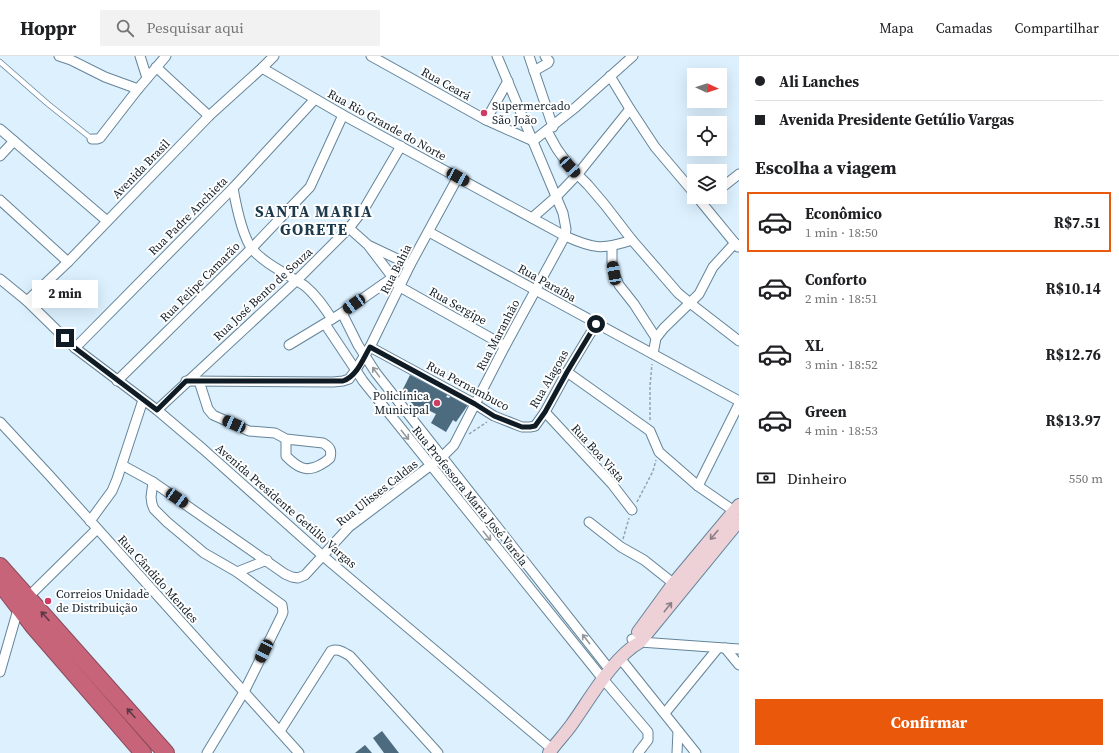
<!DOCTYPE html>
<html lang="pt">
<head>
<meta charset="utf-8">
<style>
  body { margin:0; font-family:"Source Serif 4",serif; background:#f2f2f2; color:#202124; height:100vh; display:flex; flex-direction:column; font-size:15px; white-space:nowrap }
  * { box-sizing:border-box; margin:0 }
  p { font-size:13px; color:#757577 }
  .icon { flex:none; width:22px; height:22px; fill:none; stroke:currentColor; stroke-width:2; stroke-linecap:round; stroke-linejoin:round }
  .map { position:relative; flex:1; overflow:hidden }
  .drawer { display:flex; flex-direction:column; background:#fff; width:380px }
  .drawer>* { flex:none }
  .hud { display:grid; align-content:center; height:88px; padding:0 16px; background:#fff }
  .needle { width:26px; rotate:94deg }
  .fabs { position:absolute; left:687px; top:12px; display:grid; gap:8px }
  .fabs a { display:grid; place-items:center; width:40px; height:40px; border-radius:0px; background:#fff; box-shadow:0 4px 16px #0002; font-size:20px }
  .end { position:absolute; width:18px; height:18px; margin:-9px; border:5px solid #101c25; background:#fff; box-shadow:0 0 0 2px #fff }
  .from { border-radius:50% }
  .bubble { position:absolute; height:28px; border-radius:0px; background:#fff; box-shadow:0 4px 16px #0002; font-size:13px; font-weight:700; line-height:28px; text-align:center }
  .car { position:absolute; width:12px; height:24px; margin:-12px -6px; border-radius:5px; box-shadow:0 0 3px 1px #0007; background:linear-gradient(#222 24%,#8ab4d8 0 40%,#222 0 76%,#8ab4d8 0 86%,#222 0) }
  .hud b { display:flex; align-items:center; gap:14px; height:38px; font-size:15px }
  .hud b+b { border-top:1px solid #e0e0e0 }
  .hud i { width:10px; height:10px; background:#202124 }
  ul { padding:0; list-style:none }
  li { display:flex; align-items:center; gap:12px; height:60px; margin:0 8px 6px; padding:0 8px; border:2px solid transparent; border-radius:0px }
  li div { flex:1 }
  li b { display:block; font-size:15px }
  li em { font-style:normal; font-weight:700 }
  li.selected { border-color:#ea580c }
  li>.icon { width:36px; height:36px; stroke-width:1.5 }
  h2 { padding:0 16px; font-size:18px; line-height:48px }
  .pay { display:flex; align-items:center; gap:10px; height:44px; padding:0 16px; font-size:15px }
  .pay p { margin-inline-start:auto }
  .primary-button { display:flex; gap:8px; margin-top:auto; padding:8px 16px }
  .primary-button a { flex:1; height:46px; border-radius:0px; background:#ea580c; color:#fff; font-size:16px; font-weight:700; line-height:46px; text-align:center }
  header { display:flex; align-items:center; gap:24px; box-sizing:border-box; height:56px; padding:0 20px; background:#fff; border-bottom:1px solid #e0e0e0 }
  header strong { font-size:19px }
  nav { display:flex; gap:22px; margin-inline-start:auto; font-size:14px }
  .search { width:280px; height:36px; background:#f2f2f2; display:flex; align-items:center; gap:10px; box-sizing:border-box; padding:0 14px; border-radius:0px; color:#757577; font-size:15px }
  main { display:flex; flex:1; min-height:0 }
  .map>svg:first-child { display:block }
  .building { fill:#4d6b7f }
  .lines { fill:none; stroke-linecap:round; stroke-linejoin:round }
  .lane-casing { stroke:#658499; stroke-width:6 }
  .street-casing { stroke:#658499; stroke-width:11 }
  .secondary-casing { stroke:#658499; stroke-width:14 }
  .highway-casing { stroke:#884b5c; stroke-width:18 }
  .path { stroke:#93a4b0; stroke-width:1.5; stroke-dasharray:3 2; stroke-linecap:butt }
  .lane { stroke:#fff; stroke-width:4.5 }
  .street { stroke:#fff; stroke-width:9 }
  .secondary { stroke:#eed0d7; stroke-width:12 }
  .highway { stroke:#c86479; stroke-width:16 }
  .oneway { stroke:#93999d }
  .oneway2 { stroke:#8a7f87 }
  .oneway3 { stroke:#5a3947 }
  .route { stroke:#101c25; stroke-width:5 }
  .poi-dot { fill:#cd3e66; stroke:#fff; stroke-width:1.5 }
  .labels { text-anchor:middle; stroke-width:4; stroke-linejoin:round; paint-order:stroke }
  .street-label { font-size:12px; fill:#101c25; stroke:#fff }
  .poi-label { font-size:12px; fill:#101c25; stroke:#fff; text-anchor:start }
  .district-label { font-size:16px; font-weight:bold; letter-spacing:1px; fill:#1d3a4d; stroke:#fff }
</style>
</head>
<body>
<header>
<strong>Hoppr</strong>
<div class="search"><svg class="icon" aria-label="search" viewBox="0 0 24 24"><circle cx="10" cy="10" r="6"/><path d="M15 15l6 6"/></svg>Pesquisar aqui</div>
<nav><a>Mapa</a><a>Camadas</a><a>Compartilhar</a></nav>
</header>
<main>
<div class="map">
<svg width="739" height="697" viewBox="0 0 739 697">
  <rect width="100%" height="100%" fill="#dcf0fe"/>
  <!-- building -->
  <g class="building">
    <path d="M410,319L448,338L446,341L449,342L451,340L468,349L456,366L453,364L446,376L431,367L436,358L428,354L422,359L409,344L411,340L402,335Z"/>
    <path d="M382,675L399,697H384L373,682Z"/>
    <path d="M365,689L372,697H355Z"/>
  </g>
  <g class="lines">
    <defs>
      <path id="lane" d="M0,6L48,48L92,83"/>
      <g id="street">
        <path d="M59,0L71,4L105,21L138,33"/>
        <path d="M140,0L147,22"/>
        <path d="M371,0L486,64L533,85L576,51L633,0"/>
        <path d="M529,0L553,71"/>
        <path d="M156,11L209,60"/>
        <path d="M262,12L343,59L565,180C594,193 602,194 632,184"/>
        <path d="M534,15L548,7L549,5L545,0"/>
        <path d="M610,20L630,53L655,91L694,137"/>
        <path d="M486,64L508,25"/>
        <path d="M0,73L107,165"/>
        <path d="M547,75L557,93L570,111L588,129L605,149L632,184L678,237L690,247L739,285"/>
        <path d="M92,83H97L100,82L138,33L166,0"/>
        <path d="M0,100L14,85"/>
        <path d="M233,132C236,149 242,179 252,193C266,209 288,218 305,230C316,239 324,251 332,263"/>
        <path d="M720,133L739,118"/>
        <path d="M697,141L738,191"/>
        <path d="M0,144L68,206"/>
        <path d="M532,162L556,141L577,119L630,53"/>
        <path d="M349,172L368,189L400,231L505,290"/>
        <path d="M429,176L739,345"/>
        <path d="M370,190L410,209"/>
        <path d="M612,191V206L614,217L619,229L634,248L656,282"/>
        <path d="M0,223L27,245L75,292L157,354L203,393L323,500L552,693"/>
        <path d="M27,245L68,206L209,60L262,12L274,0"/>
        <path d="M342,257L358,289L376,317L610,614"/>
        <path d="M325,268L363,325L603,623L648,676V684L638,697"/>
        <path d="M289,289L342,257L392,222"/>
        <path d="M370,291L475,348L494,360L522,371H530L535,370L545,356L567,316L596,268"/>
        <path d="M75,292L233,132L315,43"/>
        <path d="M653,298L656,282L664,272L699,238L713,211L735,187"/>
        <path d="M567,316L650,375L659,396L698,430L734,455"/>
        <path d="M117,325L252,192L310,131L343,59"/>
        <path d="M186,325L333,326L343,325L349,323L355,315L370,291L410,209L458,121"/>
        <path d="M199,325L208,353L213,359L249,375L275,377L286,383L323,387C330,391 332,394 330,402C327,405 324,407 320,409C306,417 297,411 286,400V383"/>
        <path d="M157,354L297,224L349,172L364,153L401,90"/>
        <path d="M545,356L612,428L632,454"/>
        <path d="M0,366L50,420L299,697"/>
        <path d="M122,409L153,426L285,518L292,521L298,522L305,519L349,471L443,400L454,389L505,290L565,180L566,173L563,157L497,0"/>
        <path d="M153,426L151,441L152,448L154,453L167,466L204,497L237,516L282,549L283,556L282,559L244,636L207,697"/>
        <path d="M698,430L739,348"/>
        <path d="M90,465L112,435L117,423L143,344"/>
        <path d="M589,466L621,491L644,504L678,531"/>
        <path d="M237,516L267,504"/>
        <path d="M632,583L640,586L739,593"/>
        <path d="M725,592L739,609"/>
        <path d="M620,602L696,697"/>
        <path d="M0,616L19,550L97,473"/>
        <path d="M665,657L718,592"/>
        <path d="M280,675L331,595C338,592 343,596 350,600L438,697"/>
        <path d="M677,697L678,675"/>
      </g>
      <g id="secondary">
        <path d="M638,576L673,528L739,449"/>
        <path d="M549,697C556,687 565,678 572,668C590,643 613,601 640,586L739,465"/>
      </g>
      <g id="highway">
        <path d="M0,510L166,697"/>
        <path d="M0,527L33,570L143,697"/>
      </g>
    </defs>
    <!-- lane casing -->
    <use href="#lane" class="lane-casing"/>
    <!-- street casing -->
    <use href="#street" class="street-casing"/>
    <!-- secondary casing -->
    <use href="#secondary" class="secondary-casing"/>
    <!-- highway casing -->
    <use href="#highway" class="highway-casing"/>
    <!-- path -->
    <g class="path">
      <path d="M650,364V330L652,308"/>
      <path d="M469,378L487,366"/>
      <path d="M637,446L653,415L656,404"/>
      <path d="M623,483L629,462"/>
    </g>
    <!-- lane -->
    <use href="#lane" class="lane"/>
    <!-- street -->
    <use href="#street" class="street"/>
    <!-- secondary -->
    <use href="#secondary" class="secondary"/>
    <!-- highway -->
    <use href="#highway" class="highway"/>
  </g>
  <!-- one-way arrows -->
  <defs><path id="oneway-shaft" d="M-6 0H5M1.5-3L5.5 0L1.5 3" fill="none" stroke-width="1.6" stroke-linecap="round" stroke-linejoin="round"/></defs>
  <g class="oneway">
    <use href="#oneway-shaft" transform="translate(376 316) rotate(-126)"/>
    <use href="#oneway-shaft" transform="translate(405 379) rotate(51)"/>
    <use href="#oneway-shaft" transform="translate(487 480) rotate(51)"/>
    <use href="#oneway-shaft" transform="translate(586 583) rotate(-128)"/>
  </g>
  <g class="oneway2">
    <use href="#oneway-shaft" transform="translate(714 479) rotate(130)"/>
    <use href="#oneway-shaft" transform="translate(668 551) rotate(-51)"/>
  </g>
  <g class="oneway3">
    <use href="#oneway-shaft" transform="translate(45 560) rotate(-132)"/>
    <use href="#oneway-shaft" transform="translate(131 657) rotate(-132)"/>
  </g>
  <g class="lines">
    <!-- route -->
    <path class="route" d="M65,282L75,292L157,354L186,325H343C357,320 363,303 370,291L475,348L494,360L522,371H530L535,370L545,356L567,316L596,268"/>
  </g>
  <!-- markers -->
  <g class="poi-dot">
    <circle cx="484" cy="57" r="4"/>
    <circle cx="437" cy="347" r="4"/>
    <circle cx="48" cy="545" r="4"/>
  </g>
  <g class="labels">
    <!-- street labels -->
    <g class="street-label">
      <text transform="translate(446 28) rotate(29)" y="4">Rua Ceará</text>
      <text transform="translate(387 69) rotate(29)" y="4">Rua Rio Grande do Norte</text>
      <text transform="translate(141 113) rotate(-46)" y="4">Avenida Brasil</text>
      <text transform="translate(188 160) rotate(-45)" y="4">Rua Padre Anchieta</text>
      <text transform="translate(396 213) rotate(-63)" y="4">Rua Bahia</text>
      <text transform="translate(200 226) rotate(-45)" y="4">Rua Felipe Camarão</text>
      <text transform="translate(547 227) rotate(29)" y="4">Rua Paraíba</text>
      <text transform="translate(263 238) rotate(-43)" y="4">Rua José Bento de Souza</text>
      <text transform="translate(458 250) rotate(29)" y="4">Rua Sergipe</text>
      <text transform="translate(498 279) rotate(-62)" y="4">Rua Maranhão</text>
      <text transform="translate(549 323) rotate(-60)" y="4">Rua Alagoas</text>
      <text transform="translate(468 330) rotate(28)" y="4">Rua Pernambuco</text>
      <text transform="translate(598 397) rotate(48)" y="4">Rua Boa Vista</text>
      <text transform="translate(377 437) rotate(-38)" y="4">Rua Ulisses Caldas</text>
      <text transform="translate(470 440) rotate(51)" y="4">Rua Professora Maria José Varela</text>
      <text transform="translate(286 450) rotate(41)" y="4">Avenida Presidente Getúlio Vargas</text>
      <text transform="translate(158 523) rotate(48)" y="4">Rua Cândido Mendes</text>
    </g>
    <!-- poi labels -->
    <g class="poi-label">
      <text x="492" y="54">Supermercado<tspan x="492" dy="14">São João</tspan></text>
      <text x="429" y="344" text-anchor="end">Policlínica<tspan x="429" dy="14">Municipal</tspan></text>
      <text x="56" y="542">Correios Unidade<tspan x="56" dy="14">de Distribuição</tspan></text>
    </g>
    <!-- district labels -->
    <g class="district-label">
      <text x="314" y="161">SANTA MARIA<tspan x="314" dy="18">GORETE</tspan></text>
    </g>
  </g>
</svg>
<div class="fabs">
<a><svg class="needle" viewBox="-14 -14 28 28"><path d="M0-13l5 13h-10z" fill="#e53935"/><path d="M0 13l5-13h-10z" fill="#757577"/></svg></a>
<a><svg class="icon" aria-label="locate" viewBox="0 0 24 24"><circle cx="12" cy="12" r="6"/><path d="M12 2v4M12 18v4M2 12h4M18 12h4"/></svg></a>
<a><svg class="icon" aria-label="layers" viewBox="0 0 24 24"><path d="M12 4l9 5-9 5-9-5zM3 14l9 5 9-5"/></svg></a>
</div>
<i class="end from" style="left:596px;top:268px"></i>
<i class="end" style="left:65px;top:282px"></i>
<div class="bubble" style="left:32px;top:224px;width:66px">2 min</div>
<i class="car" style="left:570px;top:111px;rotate:138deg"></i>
<i class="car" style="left:458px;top:121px;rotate:119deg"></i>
<i class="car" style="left:614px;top:217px;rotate:350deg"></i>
<i class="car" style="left:354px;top:248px;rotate:235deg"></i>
<i class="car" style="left:234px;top:368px;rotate:294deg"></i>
<i class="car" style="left:177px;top:442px;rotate:124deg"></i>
<i class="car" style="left:264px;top:595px;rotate:206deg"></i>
</div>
<section class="drawer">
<div class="hud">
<b><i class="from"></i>Ali Lanches</b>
<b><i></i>Avenida Presidente Getúlio Vargas</b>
</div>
<h2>Escolha a viagem</h2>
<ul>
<li class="selected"><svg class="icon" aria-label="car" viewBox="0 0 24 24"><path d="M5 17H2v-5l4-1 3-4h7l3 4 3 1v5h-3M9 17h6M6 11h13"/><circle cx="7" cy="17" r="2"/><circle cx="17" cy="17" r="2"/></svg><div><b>Econômico</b><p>1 min · 18:50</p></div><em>R$7.51</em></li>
<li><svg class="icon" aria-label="car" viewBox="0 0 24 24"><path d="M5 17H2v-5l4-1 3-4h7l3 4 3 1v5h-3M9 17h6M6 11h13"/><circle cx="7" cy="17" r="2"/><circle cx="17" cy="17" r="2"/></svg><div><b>Conforto</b><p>2 min · 18:51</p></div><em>R$10.14</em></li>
<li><svg class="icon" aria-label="car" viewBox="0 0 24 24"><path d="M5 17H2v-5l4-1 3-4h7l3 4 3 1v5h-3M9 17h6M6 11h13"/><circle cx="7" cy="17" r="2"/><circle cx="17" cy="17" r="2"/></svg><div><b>XL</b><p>3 min · 18:52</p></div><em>R$12.76</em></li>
<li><svg class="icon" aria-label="car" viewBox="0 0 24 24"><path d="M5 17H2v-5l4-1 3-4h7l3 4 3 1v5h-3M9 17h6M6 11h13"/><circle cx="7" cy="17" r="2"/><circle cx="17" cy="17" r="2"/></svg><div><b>Green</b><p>4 min · 18:53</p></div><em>R$13.97</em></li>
</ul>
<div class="pay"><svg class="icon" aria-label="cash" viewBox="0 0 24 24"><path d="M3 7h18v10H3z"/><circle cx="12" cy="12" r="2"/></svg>Dinheiro<p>550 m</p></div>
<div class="primary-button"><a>Confirmar</a></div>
</section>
</main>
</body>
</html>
